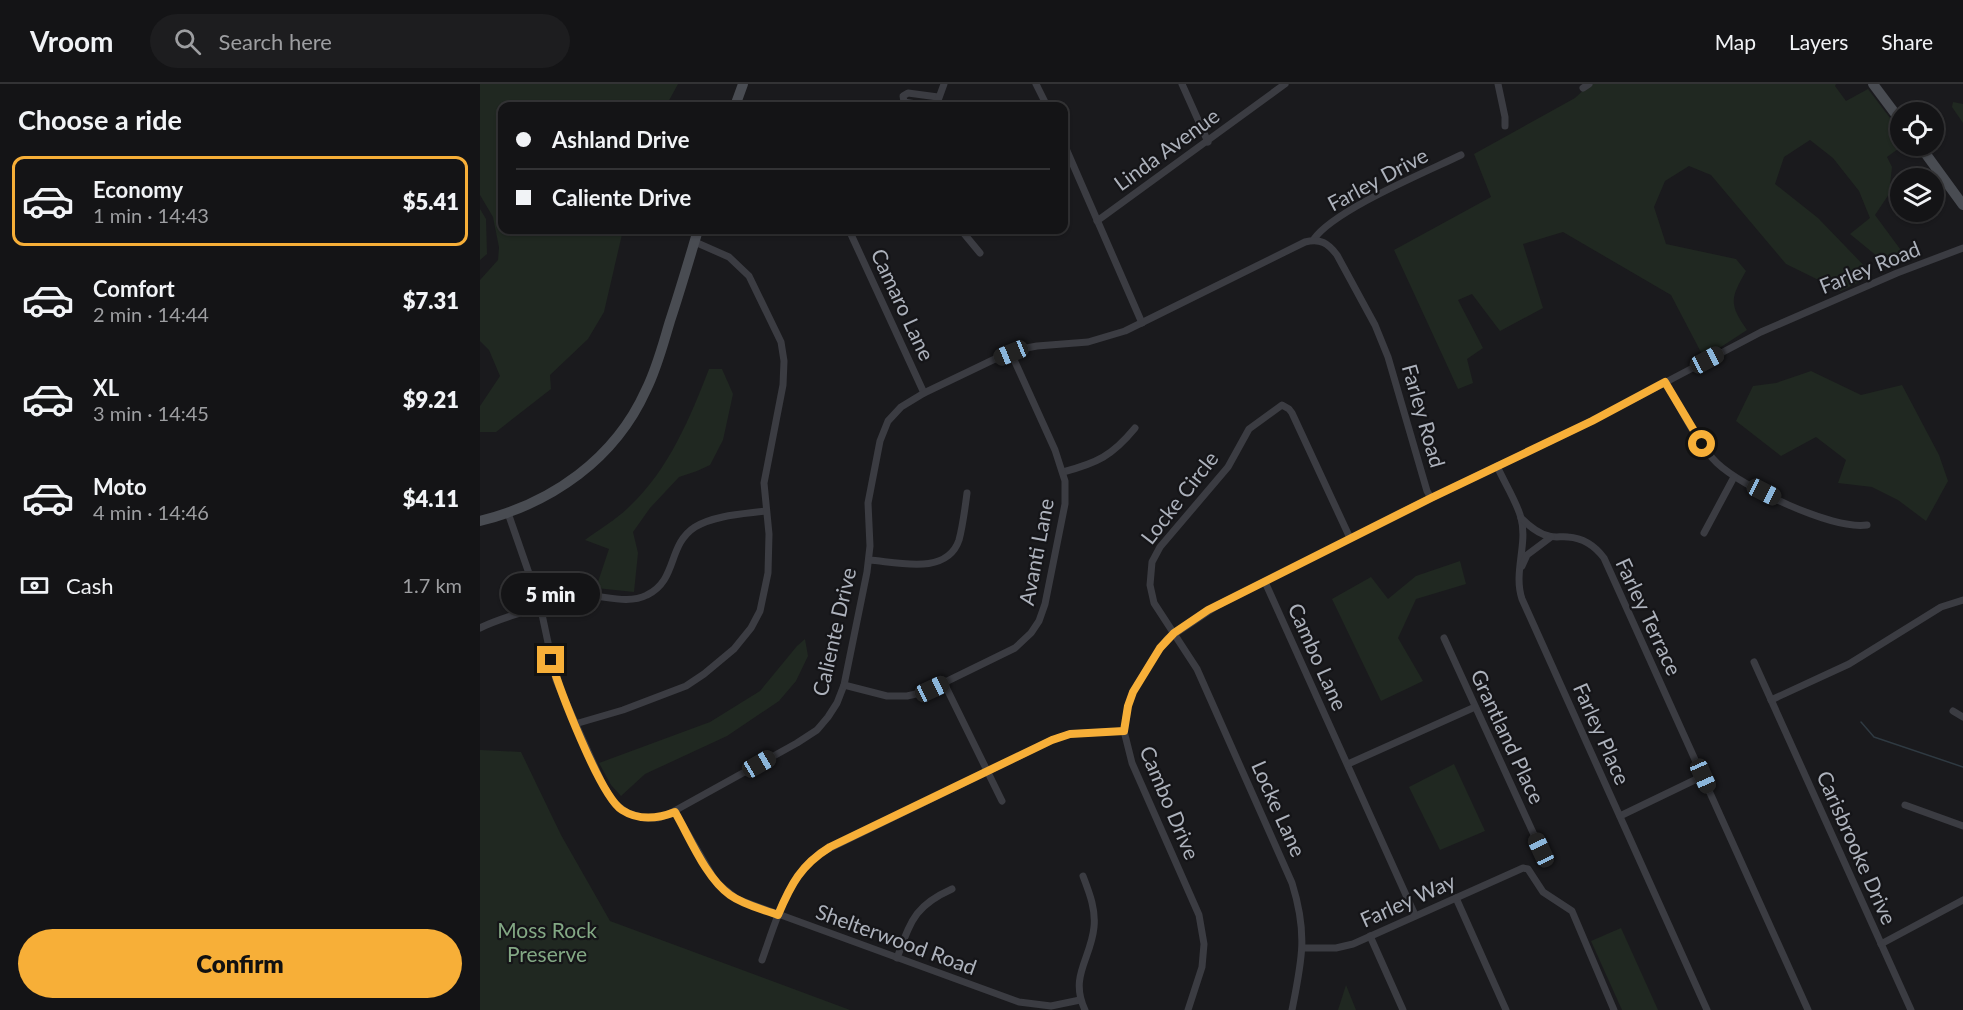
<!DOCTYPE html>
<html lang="en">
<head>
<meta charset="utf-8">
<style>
  body { margin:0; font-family:Lato,sans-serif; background:#1d1d1f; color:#f1f3f6; height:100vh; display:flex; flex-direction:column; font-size:22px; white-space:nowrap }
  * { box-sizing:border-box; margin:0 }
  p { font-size:20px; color:#9d9ea1 }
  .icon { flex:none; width:33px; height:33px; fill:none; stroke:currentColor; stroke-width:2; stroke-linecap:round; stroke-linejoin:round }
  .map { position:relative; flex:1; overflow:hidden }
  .drawer { display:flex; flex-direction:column; background:#141416; width:480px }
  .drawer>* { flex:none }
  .top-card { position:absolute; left:18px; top:18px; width:570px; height:132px; border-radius:12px; box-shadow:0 2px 4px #0004,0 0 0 2px #333335; display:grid; align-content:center; height:132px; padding:0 18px; background:#141416 }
  .tools { position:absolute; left:1410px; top:18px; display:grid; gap:12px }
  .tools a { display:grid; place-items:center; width:54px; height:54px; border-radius:50%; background:#141416; box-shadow:0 2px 4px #0004,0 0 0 2px #333335; font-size:30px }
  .end { position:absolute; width:27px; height:27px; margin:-14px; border:8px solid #f7af38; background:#111; box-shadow:0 0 0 3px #111 }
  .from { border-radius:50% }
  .bubble { position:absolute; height:42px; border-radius:21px; background:#141416; box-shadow:0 2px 4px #0004,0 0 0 2px #333335; font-size:20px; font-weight:800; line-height:42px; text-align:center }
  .car { position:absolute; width:18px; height:36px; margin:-18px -9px; border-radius:8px; box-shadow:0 0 4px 2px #0007; background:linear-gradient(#222 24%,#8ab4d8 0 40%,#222 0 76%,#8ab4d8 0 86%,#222 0) }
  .top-card b { display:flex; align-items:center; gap:21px; height:57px; font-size:22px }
  .top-card b+b { border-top:2px solid #333335 }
  .top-card i { width:15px; height:15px; background:#f1f3f6 }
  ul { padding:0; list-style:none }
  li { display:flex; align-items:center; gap:18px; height:90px; margin:0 12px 9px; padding:0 6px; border:3px solid transparent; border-radius:12px }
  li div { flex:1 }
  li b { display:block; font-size:22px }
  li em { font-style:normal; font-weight:800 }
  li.active { border-color:#f7af38 }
  li>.icon { width:54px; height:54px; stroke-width:1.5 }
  h2 { padding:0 18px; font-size:27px; line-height:72px }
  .pay { display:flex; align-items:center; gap:15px; height:66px; padding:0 18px; font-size:22px }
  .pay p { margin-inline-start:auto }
  .cta { display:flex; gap:12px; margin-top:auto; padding:12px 18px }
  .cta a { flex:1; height:69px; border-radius:36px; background:#f7af38; color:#111; font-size:24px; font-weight:800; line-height:69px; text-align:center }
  header { display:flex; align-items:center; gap:36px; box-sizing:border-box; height:84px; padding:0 30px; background:#141416; border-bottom:2px solid #333335 }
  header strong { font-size:28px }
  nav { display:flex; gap:33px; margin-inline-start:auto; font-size:21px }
  .search { width:420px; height:54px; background:#1d1d1f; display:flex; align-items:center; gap:15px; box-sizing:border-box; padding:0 21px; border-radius:33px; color:#9d9ea1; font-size:22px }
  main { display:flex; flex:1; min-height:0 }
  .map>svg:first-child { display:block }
  .green { fill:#202821 }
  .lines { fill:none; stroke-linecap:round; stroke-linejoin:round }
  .stream { stroke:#2f3a42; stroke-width:1.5 }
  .street { stroke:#3b3c42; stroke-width:7 }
  .secondary { stroke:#494c52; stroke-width:10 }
  .route { stroke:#f7af38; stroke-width:8 }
  .labels { text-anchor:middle; stroke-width:4.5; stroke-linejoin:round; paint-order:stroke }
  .street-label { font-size:21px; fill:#adb2bc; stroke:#151518 }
  .park-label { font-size:21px; fill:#83a884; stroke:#151518 }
</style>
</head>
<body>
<header>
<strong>Vroom</strong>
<div class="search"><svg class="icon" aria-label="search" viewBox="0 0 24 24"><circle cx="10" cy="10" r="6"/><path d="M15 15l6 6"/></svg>Search here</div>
<nav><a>Map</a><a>Layers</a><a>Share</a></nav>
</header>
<main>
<section class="drawer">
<h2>Choose a ride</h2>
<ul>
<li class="active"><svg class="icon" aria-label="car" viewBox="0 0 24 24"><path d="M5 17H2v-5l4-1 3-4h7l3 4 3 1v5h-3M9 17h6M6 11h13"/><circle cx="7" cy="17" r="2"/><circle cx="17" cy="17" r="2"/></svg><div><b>Economy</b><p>1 min · 14:43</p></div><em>$5.41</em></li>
<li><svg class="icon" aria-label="car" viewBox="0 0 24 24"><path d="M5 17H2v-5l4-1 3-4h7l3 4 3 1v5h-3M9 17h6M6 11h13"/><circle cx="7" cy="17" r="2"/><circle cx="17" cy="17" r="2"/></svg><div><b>Comfort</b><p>2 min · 14:44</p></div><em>$7.31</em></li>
<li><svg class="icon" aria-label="car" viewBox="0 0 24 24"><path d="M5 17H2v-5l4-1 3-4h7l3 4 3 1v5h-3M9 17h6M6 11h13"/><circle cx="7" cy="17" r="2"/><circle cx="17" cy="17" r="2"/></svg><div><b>XL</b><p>3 min · 14:45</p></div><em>$9.21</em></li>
<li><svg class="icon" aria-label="car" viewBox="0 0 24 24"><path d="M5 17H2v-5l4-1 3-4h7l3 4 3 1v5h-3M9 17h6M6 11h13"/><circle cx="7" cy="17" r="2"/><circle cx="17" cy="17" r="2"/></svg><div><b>Moto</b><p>4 min · 14:46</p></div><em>$4.11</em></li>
</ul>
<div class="pay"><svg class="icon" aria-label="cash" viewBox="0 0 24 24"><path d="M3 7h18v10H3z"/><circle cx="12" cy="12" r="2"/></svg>Cash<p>1.7 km</p></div>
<div class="cta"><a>Confirm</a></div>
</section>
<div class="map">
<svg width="1483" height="926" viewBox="0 0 1483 926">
  <rect width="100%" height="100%" fill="#1a1a1d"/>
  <!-- green -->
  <g class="green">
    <path d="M0,0H198L186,22H22V146H143L124,228L108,255L70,291L71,305L16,348H0V322L20,292L9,266L0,257V196L18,176L19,163L13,133L0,111Z"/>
    <path d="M1110,0H1356L1355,2L1366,17L1388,5L1420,47L1422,62L1407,73L1412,83L1409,110L1395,131L1426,173L1406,185L1398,173L1370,150L1390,134L1379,107L1353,74L1330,56L1304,73L1295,100L1338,134L1393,191L1361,207L1306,180L1231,91L1209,82L1185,97L1174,123L1186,160L1256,175L1266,187C1250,215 1249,220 1267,246L1224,274L1191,211L1083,148L1043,160L1063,224L1020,247L992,210L978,216L1003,264L987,275L993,299L978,305L914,166L1011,113L994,70L1095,14Z"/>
    <path d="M1473,18L1483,20V39L1472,23Z"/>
    <path d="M0,125L6,135L7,170L0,176Z"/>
    <path d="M229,285H242L253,310L243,356L230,381L217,387L199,393L170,424L153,448L158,469L154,508L116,504L129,465L105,456C120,445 137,435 150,422C189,385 210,334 229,285Z"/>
    <path d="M1331,287L1381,311L1422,301L1459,371L1468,397L1446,437L1418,416L1392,403L1358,399L1366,376L1336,353L1301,372L1256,337L1273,302L1296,299Z"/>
    <path d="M980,477L986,500L936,515L918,554L943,597L901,617L852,515L891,493L908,515L936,492Z"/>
    <path d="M325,555L328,572L316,597L299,617L247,652L165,690L141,712L131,701L119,679L230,638L280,607L317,562Z"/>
    <path d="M0,666L41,668L81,751L130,837L370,926H0Z"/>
    <path d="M974,680L1005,747L960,766L929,703Z"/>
    <path d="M1141,844L1178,926H1142L1111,857Z"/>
    <path d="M866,901L876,926H858Z"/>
  </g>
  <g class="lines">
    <!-- stream -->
    <path class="stream" d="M1381,638L1394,653L1483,683"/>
    <!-- street -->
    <g class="street">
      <path d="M556,0L567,22"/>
      <path d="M702,0L728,58"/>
      <path d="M1018,0L1025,33V42"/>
      <path d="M1103,4L1109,0"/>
      <path d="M448,22L424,18L423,12L428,9L458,13"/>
      <path d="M456,22L464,0"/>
      <path d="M584,60L662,239"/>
      <path d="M617,137L805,0"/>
      <path d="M369,146L444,309"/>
      <path d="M481,146L500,169"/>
      <path d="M834,155C854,126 946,88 981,71"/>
      <path d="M1185,298C1200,322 1217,360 1237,379C1262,403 1352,446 1387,441"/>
      <path d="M1017,382C1024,398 1037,418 1041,434C1048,460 1033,489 1042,515L1227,926"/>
      <path d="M583,388C617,379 632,372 655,344"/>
      <path d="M28,429L60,521L76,596L123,701L134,719L148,729L164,734H178L187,731L317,659L337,646L348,633L357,619L364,601L387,488L390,462L388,419L400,357L408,337L421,323L444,309L517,274L541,265L557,262L608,258L645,247L825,158C840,154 848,159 857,171L895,241L908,273L947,407L951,414"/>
      <path d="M1041,434C1049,442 1058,450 1069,452C1075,454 1082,452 1088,453C1104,454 1115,462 1124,474L1328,926"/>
      <path d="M1224,449L1254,393"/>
      <path d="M389,476C417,478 467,492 479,456C483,441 485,424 487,409"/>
      <path d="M1042,482L1047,471L1071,453"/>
      <path d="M785,498L935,831"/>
      <path d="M0,544C14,537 28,533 43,528C60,521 76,513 95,511C118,509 146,522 167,511C198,496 187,461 215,443C235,431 264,430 286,427"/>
      <path d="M964,554L1061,766"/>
      <path d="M1274,578L1431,926"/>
      <path d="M464,599L522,717"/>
      <path d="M364,601L407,612H427L445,608L535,564L551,549L559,537L565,520L585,420V397L575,366L531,269"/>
      <path d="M1291,616L1369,580L1461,523L1483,516"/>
      <path d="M1473,627L1483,633"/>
      <path d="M95,640L143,626L206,602L224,590L254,565L271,544L280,527L288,489L289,450L284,399L303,301L304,277L301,258L269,192L249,173L215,158"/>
      <path d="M868,680L995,623"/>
      <path d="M1425,721L1483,742"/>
      <path d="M195,728L236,798L257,815L539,918L571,922L600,916"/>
      <path d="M1140,732L1223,692"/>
      <path d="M603,792C609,808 616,825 614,843C611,875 589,892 605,926"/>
      <path d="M976,814L1026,926"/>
      <path d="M890,852L923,926"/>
      <path d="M1401,860L1483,816"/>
      <path d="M823,864H856L873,860L1043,784L1048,785L1063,808L1092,827L1134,926"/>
      <path d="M417,874C431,837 434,822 472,805"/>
      <path d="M282,876C296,837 306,796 340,769L572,656L590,650L644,647"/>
      <path d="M708,926L722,883L724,860L719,831L652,679L644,647L648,622L653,608L673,575L687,555L738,521L951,414L1112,337L1281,248L1417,189L1483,164"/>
      <path d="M812,926C822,876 828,850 812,799L717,585L674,519L670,501L672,478L680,463L748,383L769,345L802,321L809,325L812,329L870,454"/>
    </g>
    <!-- secondary -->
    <g class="secondary">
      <path d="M1393,0L1420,36"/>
      <path d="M255,22L263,0"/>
      <path d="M1440,62L1483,121"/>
      <path d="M0,437C72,419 135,375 166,306C177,284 183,260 190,237C200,207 209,176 218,146"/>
    </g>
  </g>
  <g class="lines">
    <!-- route -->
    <path class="route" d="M71,576C79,604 120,712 142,726C159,737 177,735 195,728C210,754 226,794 250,811C264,821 282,825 298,831C311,800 321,781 350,763L572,656L590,650L644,647L648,622L653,608L680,564L694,549L728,526L951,414L1112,337L1185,298L1222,360"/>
  </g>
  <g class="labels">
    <!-- street labels -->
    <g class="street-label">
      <text transform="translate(687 66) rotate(-36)" y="7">Linda Avenue</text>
      <text transform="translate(898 96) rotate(-28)" y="7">Farley Drive</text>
      <text transform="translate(1390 184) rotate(-22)" y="7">Farley Road</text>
      <text transform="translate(422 221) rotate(65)" y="7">Camaro Lane</text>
      <text transform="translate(943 332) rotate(74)" y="7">Farley Road</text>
      <text transform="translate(700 414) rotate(-52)" y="7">Locke Circle</text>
      <text transform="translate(557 468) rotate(-79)" y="7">Avanti Lane</text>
      <text transform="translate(1168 533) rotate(65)" y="7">Farley Terrace</text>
      <text transform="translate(355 548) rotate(-77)" y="7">Caliente Drive</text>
      <text transform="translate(837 573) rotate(66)" y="7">Cambo Lane</text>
      <text transform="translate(1121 650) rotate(66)" y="7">Farley Place</text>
      <text transform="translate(1027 653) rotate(65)" y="7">Grantland Place</text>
      <text transform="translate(689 719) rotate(67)" y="7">Cambo Drive</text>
      <text transform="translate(798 725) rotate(66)" y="7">Locke Lane</text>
      <text transform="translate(1376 764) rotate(66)" y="7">Carisbrooke Drive</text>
      <text transform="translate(928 817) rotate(-24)" y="7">Farley Way</text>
      <text transform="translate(416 856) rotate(20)" y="7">Shelterwood Road</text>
    </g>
    <!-- park labels -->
    <g class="park-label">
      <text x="67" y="854">Moss Rock<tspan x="67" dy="24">Preserve</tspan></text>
    </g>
  </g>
</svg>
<div class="tools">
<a><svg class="icon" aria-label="locate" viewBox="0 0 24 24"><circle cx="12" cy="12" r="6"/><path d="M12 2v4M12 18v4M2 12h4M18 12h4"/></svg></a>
<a><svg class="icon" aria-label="layers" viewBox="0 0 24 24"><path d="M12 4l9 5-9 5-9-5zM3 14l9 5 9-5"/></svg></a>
</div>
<i class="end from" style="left:1222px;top:360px"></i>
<i class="end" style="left:71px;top:576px"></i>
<div class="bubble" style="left:21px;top:489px;width:99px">5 min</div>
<i class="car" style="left:531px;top:269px;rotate:248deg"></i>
<i class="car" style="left:1227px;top:276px;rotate:62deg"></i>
<i class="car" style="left:1284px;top:408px;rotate:117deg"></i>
<i class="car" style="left:452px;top:605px;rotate:65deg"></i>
<i class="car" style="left:279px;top:680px;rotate:60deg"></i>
<i class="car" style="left:1223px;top:692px;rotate:156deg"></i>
<i class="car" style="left:1061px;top:766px;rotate:335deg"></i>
<div class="top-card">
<b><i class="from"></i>Ashland Drive</b>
<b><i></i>Caliente Drive</b>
</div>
</div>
</main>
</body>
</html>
